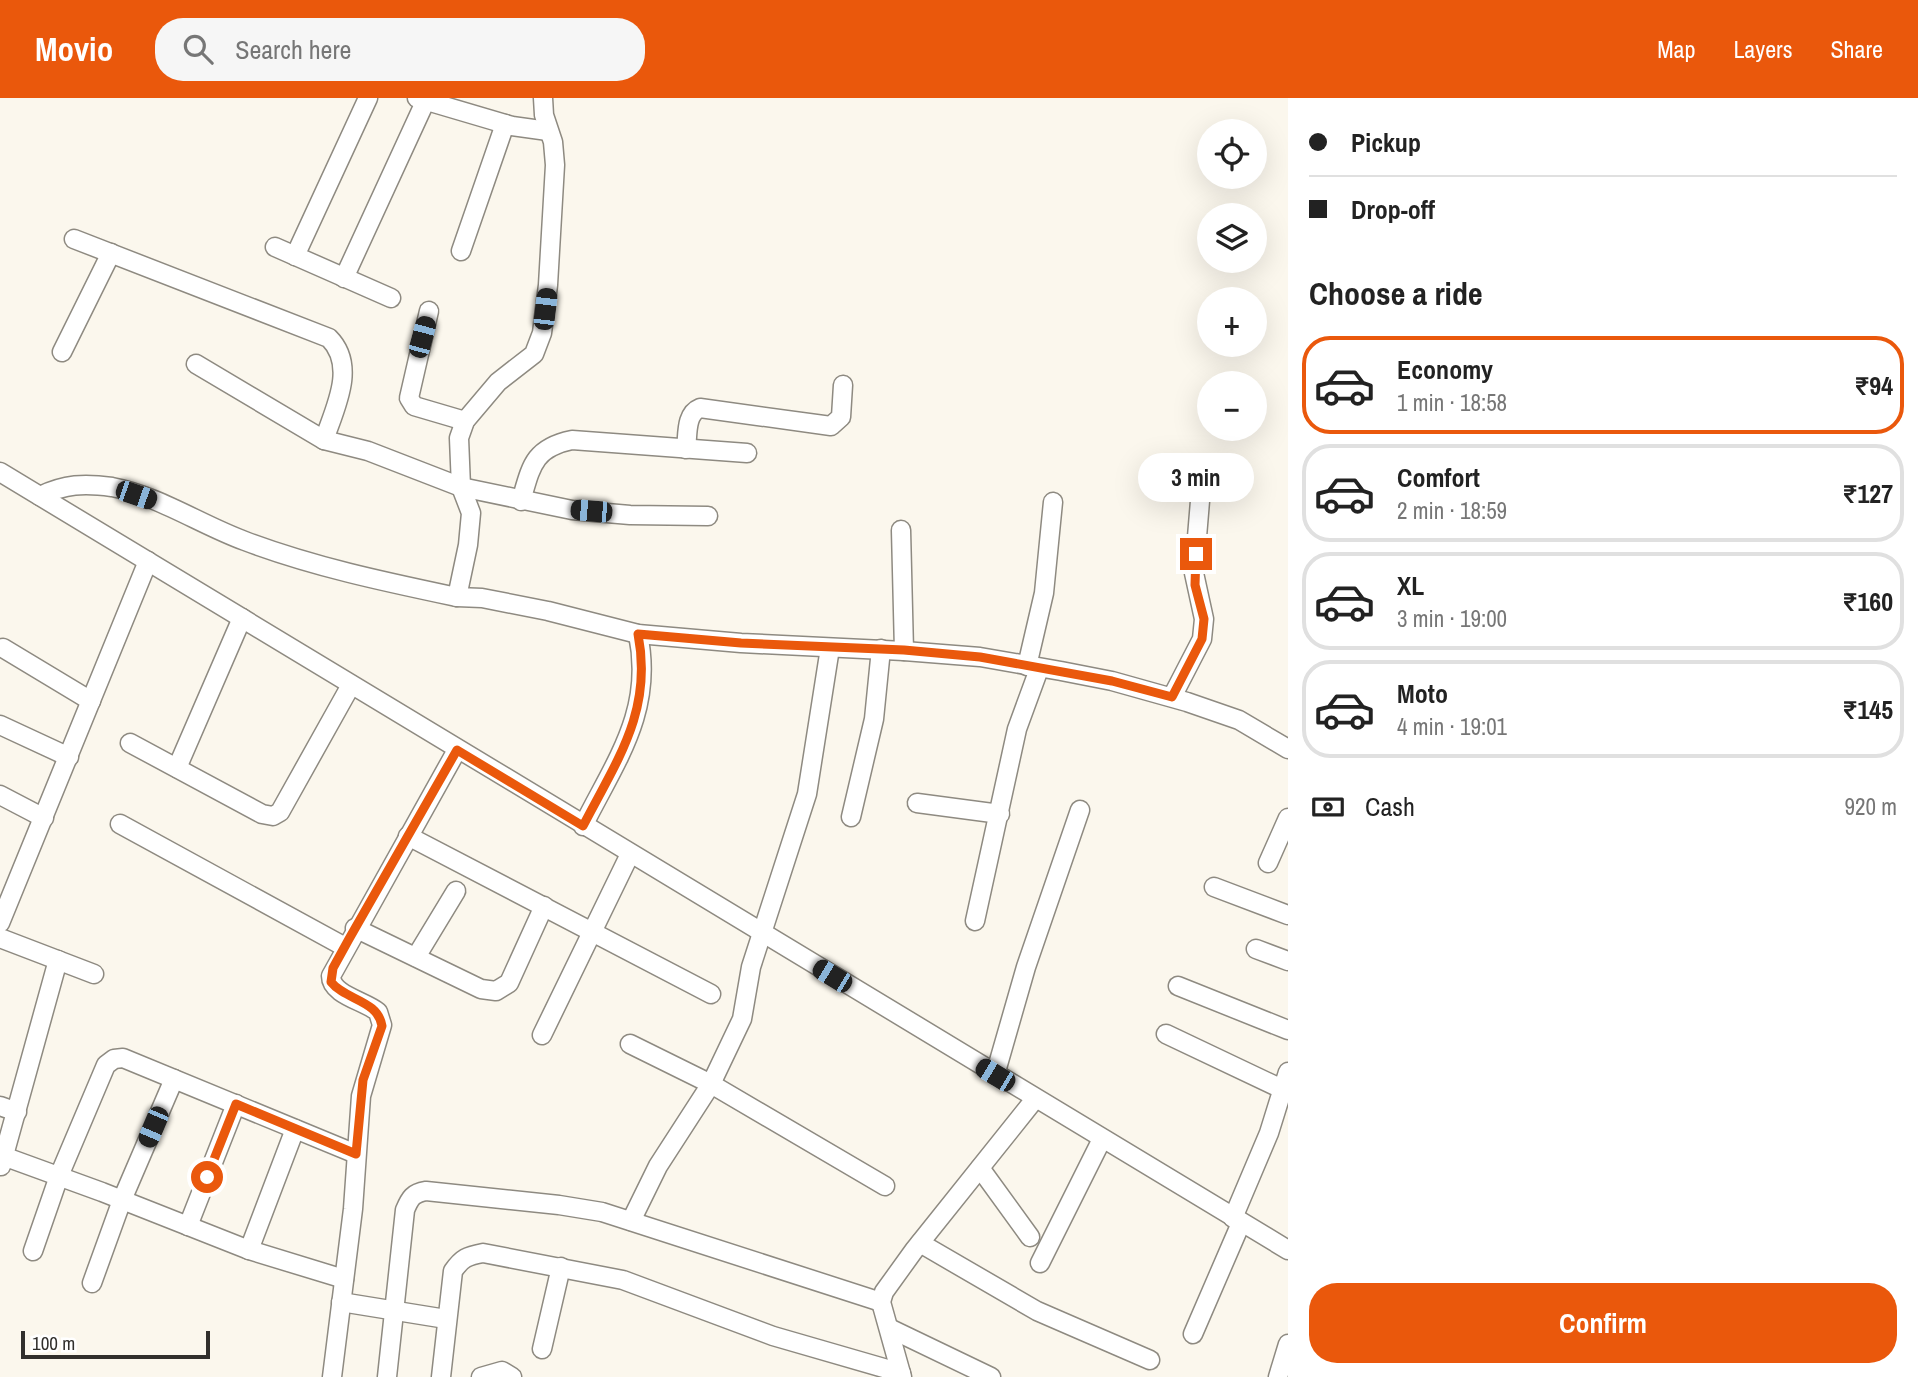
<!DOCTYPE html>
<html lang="en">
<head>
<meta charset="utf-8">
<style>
  body { margin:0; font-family:"Archivo Narrow",sans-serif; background:#f6f6f6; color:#222; height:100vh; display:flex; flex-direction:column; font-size:26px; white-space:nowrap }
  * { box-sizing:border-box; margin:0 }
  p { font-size:23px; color:#767676 }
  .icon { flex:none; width:38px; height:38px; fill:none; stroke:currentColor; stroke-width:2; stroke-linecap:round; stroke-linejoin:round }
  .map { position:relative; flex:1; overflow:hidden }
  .drawer { display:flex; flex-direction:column; background:#fff; width:630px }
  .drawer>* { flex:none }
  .banner { display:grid; align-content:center; height:154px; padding:0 21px; background:#fff }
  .buttons { position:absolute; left:1197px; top:21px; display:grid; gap:14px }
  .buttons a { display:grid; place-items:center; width:70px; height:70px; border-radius:50%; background:#fff; box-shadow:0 7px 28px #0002; font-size:35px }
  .scale { position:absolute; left:21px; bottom:18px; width:189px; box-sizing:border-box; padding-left:7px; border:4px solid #312f2c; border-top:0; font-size:19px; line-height:24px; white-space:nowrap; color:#312f2c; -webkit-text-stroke:5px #fff; paint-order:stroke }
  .end { position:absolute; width:32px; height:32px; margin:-16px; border:9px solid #ea580c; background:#fff; box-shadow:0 0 0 4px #fff }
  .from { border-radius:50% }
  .bubble { position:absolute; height:49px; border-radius:24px; background:#fff; box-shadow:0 7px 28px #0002; font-size:23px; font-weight:800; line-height:49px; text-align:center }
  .car { position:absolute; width:21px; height:42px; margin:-21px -10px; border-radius:9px; box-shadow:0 0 5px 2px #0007; background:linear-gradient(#222 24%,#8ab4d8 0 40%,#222 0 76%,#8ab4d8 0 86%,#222 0) }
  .banner b { display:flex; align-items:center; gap:24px; height:66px; font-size:26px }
  .banner b+b { border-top:2px solid #e0e0e0 }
  .banner i { width:18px; height:18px; background:#222 }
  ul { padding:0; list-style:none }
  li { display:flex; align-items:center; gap:21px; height:98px; margin:0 14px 10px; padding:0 7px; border:4px solid #e0e0e0; border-radius:28px }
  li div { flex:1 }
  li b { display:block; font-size:26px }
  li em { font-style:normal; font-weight:800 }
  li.selected { border-color:#ea580c }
  li>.icon { width:63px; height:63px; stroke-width:1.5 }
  h2 { padding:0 21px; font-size:32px; line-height:84px }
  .pay { display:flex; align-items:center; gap:18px; height:77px; padding:0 21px; font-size:26px }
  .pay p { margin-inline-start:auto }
  .button { display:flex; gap:14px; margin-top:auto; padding:14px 21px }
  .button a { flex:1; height:80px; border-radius:28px; background:#ea580c; color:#fff; font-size:28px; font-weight:800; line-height:80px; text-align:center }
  header { display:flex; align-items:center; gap:42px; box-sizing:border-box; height:98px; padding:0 35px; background:#ea580c; color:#fff }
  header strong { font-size:33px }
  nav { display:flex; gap:38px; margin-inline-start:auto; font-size:24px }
  .search { width:490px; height:63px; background:#f6f6f6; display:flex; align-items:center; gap:18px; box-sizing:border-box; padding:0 24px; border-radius:28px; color:#767676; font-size:26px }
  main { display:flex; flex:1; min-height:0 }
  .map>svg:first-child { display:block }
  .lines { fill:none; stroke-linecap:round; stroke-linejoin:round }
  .minor-casing { stroke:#8e8a81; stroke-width:21 }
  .minor { stroke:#fff; stroke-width:18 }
  .route { stroke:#ea580c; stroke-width:9 }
</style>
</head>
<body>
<header>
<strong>Movio</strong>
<div class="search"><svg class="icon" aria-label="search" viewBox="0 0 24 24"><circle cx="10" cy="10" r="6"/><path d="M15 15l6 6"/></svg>Search here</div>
<nav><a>Map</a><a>Layers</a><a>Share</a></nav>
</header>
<main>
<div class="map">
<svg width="1288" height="1279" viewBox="0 0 1288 1279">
  <rect width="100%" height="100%" fill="#fbf7ed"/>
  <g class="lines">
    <defs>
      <g id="minor">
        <path d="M417,0L512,28L548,33"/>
        <path d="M74,141L329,240C357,268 335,310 324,342"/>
        <path d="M275,149L391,200"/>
        <path d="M461,153L505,26"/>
        <path d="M295,158L368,0"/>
        <path d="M344,180L425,4"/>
        <path d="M429,213L409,300L414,308L465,323"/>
        <path d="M62,254L111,155"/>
        <path d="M196,266L324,342L368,353L461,389L572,412L630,417L708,418"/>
        <path d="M686,351C688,338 685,316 700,310L831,328L841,319L843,287"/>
        <path d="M0,374L1288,1152"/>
        <path d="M40,398C65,386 84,385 112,389C159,398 201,427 245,443C314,469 386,484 457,499L482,500L548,513L638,536L741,545L904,553L980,559L1061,573L1112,583L1187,604L1239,622L1288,651"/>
        <path d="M521,403C531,369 533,350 572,342L747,355"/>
        <path d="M901,432L904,553"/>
        <path d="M457,499L468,447L471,415L461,389L459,340L465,323L498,284L534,256L542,235L548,187L555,67L553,44L544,17L543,0"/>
        <path d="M3,550L91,603"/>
        <path d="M1027,568L1044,495L1053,404"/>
        <path d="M1172,599L1202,541L1204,521L1194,475L1201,391"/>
        <path d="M0,627L69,659"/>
        <path d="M130,645L262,716L273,718L280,714L351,587"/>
        <path d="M177,670L242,520"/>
        <path d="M0,697L44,720"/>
        <path d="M917,705L1000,716"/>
        <path d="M851,719L874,621L881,551"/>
        <path d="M120,726L345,849"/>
        <path d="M583,728C616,662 654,613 638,536"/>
        <path d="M408,738L711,896"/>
        <path d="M1268,765L1288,720"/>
        <path d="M1214,789L1288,817"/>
        <path d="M975,823L1017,631L1039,571"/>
        <path d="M0,825L148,463"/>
        <path d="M355,830L481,891L496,893L509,885L544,808"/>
        <path d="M0,840L94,876"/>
        <path d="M1256,851L1288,863"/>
        <path d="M416,859L456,793"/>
        <path d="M1178,888L1288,932"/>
        <path d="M1166,936L1282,991"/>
        <path d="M542,937L630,756"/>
        <path d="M630,946L711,986L885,1088"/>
        <path d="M995,977L1026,869L1080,712"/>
        <path d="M0,1008L17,1014"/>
        <path d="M3,1058L102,1094L249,1152L344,1181"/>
        <path d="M1,1068L58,862"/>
        <path d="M980,1070L1030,1139"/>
        <path d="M1233,1120L1269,1035L1288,974"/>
        <path d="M631,1123L658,1068L711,986L742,921L751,869L807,696L830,550"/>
        <path d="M188,1128L236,1006"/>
        <path d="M920,1145L1037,1213L1150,1262"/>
        <path d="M249,1152L295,1031"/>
        <path d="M33,1153L59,1078L106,967L114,961L123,960L356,1056"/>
        <path d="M1040,1165L1102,1041"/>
        <path d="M92,1185L122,1102L174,981"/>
        <path d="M341,1204L446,1221"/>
        <path d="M889,1230L991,1279"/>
        <path d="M1193,1236L1241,1125"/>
        <path d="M542,1251L561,1169"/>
        <path d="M332,1279L353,1111L361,998L382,927L378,914C365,903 331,897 331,878L457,652"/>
        <path d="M387,1279L405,1112C410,1100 413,1095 426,1093L559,1107L602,1114L881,1204"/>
        <path d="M441,1279L453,1173C462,1160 467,1158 483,1155L623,1182L773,1238L901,1275"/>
        <path d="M481,1279L502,1273L512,1279"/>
        <path d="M902,1279L881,1204L884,1194L915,1151L1035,1001"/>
        <path d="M1278,1279L1288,1246"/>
      </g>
    </defs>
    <!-- minor casing -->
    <use href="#minor" class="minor-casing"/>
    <!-- minor -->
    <use href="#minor" class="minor"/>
  </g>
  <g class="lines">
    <!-- route -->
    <path class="route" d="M207,1079L236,1006L356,1056L363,982L382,928C378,902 345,902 331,884L333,870L349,841L457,652L583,728C617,662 653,613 638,536L741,545L904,552L980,559L1112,583L1172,599L1202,541L1204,521L1195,487L1196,456"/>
  </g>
</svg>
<div class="buttons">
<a><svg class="icon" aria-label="locate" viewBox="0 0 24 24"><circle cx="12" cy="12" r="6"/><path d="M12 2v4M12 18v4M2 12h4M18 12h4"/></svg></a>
<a><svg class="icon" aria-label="layers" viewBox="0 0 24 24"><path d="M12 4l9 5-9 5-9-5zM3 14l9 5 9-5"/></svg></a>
<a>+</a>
<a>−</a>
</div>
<div class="scale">100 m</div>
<i class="end from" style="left:207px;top:1079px"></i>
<i class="end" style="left:1196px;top:456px"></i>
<div class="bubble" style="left:1138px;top:355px;width:116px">3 min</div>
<i class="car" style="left:545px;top:211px;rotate:7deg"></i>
<i class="car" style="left:422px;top:239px;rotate:15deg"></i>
<i class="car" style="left:136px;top:397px;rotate:109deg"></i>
<i class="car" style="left:591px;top:413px;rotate:275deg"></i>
<i class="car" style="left:832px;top:878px;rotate:301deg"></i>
<i class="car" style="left:995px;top:977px;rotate:301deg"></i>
<i class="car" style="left:153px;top:1029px;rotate:203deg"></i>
</div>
<section class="drawer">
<div class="banner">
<b><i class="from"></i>Pickup</b>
<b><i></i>Drop-off</b>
</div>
<h2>Choose a ride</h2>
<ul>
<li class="selected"><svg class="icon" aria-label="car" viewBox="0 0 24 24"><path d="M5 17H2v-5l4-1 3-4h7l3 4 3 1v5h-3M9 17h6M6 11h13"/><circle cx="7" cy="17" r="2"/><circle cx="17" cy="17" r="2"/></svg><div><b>Economy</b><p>1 min · 18:58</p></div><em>₹94</em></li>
<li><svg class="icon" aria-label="car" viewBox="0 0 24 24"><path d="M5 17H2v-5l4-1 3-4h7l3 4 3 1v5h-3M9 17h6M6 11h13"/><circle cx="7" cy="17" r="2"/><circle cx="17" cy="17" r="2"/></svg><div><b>Comfort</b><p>2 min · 18:59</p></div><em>₹127</em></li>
<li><svg class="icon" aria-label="car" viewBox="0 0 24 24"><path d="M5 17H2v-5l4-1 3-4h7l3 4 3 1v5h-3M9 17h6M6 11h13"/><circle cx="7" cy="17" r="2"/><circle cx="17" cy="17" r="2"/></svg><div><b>XL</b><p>3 min · 19:00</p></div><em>₹160</em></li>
<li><svg class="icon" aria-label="car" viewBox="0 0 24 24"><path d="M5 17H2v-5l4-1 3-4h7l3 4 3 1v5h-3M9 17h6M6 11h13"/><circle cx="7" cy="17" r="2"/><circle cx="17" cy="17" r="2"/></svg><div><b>Moto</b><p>4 min · 19:01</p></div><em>₹145</em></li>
</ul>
<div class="pay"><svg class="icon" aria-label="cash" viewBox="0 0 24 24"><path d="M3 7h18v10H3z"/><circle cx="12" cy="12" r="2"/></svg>Cash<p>920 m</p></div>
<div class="button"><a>Confirm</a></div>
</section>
</main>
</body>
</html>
